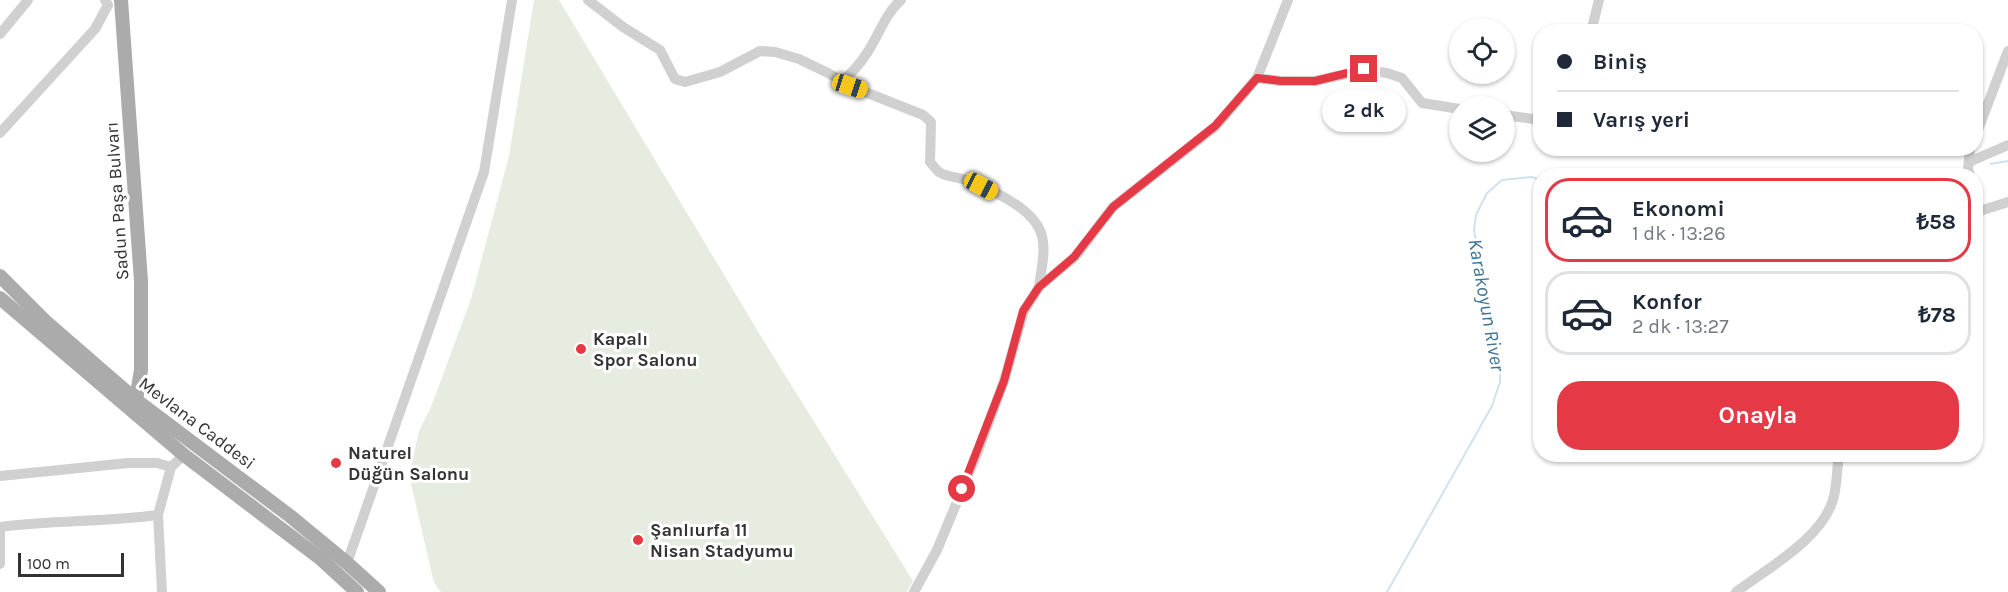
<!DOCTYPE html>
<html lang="tr">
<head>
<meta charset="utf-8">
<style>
  body { margin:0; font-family:Karla,sans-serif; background:#f6f6f7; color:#1f2937; height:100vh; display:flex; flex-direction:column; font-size:22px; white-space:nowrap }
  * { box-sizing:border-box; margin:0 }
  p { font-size:20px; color:#747a83 }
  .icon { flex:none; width:33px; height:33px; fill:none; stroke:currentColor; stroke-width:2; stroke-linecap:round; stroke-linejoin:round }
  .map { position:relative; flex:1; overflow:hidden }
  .sheet { position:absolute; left:1533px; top:168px; width:450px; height:294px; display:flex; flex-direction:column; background:#fff; border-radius:24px; box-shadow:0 2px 4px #0004 }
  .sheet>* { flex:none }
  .guide { position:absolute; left:1533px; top:24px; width:450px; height:132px; border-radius:24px; box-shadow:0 2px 4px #0004; display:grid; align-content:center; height:132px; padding:0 24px; background:#fff }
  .controls { position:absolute; left:1449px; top:18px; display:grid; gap:12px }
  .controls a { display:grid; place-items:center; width:66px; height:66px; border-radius:50%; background:#fff; box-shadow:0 2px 4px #0004; font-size:30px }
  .scale { position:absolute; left:18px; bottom:15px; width:106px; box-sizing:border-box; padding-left:6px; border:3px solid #333; border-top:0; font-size:16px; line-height:21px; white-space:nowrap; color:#333; -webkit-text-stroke:4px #fff; paint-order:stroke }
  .end { position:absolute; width:27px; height:27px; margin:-14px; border:8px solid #e63946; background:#fff; box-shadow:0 0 0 3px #fff }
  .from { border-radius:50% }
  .bubble { position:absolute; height:42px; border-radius:21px; background:#fff; box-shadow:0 2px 4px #0004; font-size:20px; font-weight:700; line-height:42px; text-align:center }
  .car { position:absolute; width:18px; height:36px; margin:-18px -9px; border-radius:8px; box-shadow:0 0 4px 2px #0007; background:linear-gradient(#f5c518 24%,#345 0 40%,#f5c518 0 76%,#345 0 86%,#f5c518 0) }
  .guide b { display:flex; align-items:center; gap:21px; height:57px; font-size:22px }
  .guide b+b { border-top:2px solid #e0e1e3 }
  .guide i { width:15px; height:15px; background:#1f2937 }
  ul { padding:10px 0 0; list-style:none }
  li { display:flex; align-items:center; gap:18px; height:84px; margin:0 12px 9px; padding:0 12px; border:3px solid #e0e1e3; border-radius:24px }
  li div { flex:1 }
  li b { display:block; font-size:22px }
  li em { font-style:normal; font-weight:700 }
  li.selected { border-color:#e63946 }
  li>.icon { width:54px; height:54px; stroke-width:1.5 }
  .primary-button { display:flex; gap:12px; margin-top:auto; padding:12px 24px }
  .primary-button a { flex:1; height:69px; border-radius:24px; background:#e63946; color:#fff; font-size:24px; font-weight:700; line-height:69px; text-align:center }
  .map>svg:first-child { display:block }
  .green { fill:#e6ecdf }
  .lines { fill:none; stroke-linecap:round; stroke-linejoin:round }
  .stream { stroke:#cfe2ee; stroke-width:2 }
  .minor { stroke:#d0d0d0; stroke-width:10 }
  .major { stroke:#ababab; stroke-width:14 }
  .route { stroke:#e63946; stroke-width:8 }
  .poi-dot { fill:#e63946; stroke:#fff; stroke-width:2 }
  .labels { text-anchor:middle; stroke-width:6; stroke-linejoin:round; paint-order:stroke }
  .street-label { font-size:18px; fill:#333; stroke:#fff }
  .poi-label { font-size:18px; font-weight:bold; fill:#333; stroke:#fff; text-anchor:start }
  .water-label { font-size:20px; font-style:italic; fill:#3f7597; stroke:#fff }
</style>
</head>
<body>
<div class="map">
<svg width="2008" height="592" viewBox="0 0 2008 592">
  <rect width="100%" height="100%" fill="#fff"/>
  <!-- green -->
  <path class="green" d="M534,0H559L762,338L913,581L907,592H441L434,583L409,475L419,431L431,407L471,299L509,156Z"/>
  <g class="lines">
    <!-- stream -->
    <g class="stream">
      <path d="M1991,164L2008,161"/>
      <path d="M1953,176L1965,172"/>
      <path d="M1387,592L1492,406L1500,382V370L1474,230L1476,215L1487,193L1502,180L1532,177L1540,180"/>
    </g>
    <!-- minor -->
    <g class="minor">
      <path d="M588,0L623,27L660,50L675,79L685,82L720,72L760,51L775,52L799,59L828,73L850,86L923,115L931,122L930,162C933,165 936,170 939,172C946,177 958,177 966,180C990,189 1035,208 1042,236C1046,251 1041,271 1039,287"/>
      <path d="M1591,32L1599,0"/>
      <path d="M0,34L28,0"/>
      <path d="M1257,78L1281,81H1315L1364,70L1387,73L1402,78L1422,103L1460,109"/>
      <path d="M842,81C852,73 860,64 867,53C879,35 885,14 901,0"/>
      <path d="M1504,115L1540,120"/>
      <path d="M0,133L95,29L108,5L105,0"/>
      <path d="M1976,135L2008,51"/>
      <path d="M1969,162L2008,145"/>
      <path d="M1970,176L1968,169L1970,148"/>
      <path d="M1976,210H1983L2008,202"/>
      <path d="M0,476L128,463H157L171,467"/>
      <path d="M158,515L162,592"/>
      <path d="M0,527C52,520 105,522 158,515L171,467L184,455"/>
      <path d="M347,563L484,172L512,0"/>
      <path d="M0,564V527"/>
      <path d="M914,592L937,550L979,449L1004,381L1024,311L1039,287L1075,257L1113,207L1216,126L1257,78L1288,0"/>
      <path d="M1736,592C1768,568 1825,537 1834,496C1837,483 1837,468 1839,454"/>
    </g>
    <!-- major -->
    <g class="major">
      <path d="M121,0L141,281V370L136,400"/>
      <path d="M0,276L45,321L136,400L290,516L347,563L379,592"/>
      <path d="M0,298L184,455L321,559L357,592"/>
    </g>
  </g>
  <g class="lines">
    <!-- route -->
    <path class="route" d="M962,489L1004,381L1023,311L1039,287L1074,257L1113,207L1215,126L1257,78L1281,81H1315L1364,69"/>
  </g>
  <!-- markers -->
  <g class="poi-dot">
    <circle cx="581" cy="349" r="6"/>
    <circle cx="336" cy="463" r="6"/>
    <circle cx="638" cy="540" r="6"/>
  </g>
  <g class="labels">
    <!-- street labels -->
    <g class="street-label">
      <text transform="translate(117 201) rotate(-94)" y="6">Sadun Paşa Bulvarı</text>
      <text transform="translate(197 423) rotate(37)" y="6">Mevlana Caddesi</text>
    </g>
    <!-- poi labels -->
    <g class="poi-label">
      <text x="593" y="345">Kapalı<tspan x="593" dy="21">Spor Salonu</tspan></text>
      <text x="348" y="459">Naturel<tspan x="348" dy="21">Düğün Salonu</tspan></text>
      <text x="650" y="536">Şanlıurfa 11<tspan x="650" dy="21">Nisan Stadyumu</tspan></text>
    </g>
    <!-- water labels -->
    <g class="water-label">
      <text transform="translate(1487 305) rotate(80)" y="7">Karakoyun River</text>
    </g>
  </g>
</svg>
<div class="controls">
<a><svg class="icon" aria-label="locate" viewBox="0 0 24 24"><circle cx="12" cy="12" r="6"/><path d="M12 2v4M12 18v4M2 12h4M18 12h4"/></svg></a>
<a><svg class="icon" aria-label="layers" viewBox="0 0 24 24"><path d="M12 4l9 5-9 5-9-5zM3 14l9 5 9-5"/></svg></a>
</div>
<div class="scale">100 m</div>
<i class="end from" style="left:962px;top:489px"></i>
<i class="end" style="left:1364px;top:69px"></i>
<div class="bubble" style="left:1322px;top:90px;width:84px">2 dk</div>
<i class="car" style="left:850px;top:86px;rotate:108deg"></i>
<i class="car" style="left:981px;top:186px;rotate:118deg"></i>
<div class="guide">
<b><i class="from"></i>Biniş</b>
<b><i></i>Varış yeri</b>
</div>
<section class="sheet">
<ul>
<li class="selected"><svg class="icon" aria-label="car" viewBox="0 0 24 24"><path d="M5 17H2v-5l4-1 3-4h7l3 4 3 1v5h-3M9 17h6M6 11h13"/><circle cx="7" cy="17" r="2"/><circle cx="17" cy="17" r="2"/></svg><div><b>Ekonomi</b><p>1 dk · 13:26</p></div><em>₺58</em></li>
<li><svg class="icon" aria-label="car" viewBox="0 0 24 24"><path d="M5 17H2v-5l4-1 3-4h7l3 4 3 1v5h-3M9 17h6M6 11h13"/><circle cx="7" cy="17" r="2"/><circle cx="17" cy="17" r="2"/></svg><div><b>Konfor</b><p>2 dk · 13:27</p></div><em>₺78</em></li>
</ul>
<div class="primary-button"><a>Onayla</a></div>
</section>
</div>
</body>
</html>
